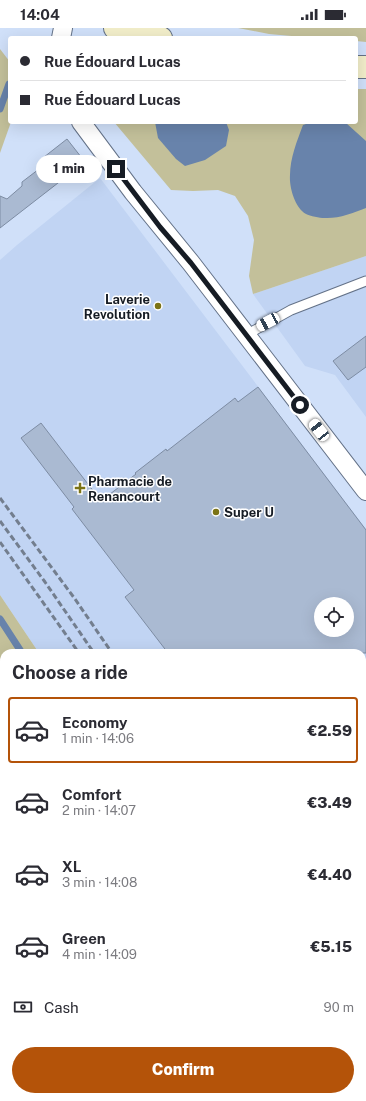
<!DOCTYPE html>
<html lang="en">
<head>
<meta charset="utf-8">
<style>
  body { margin:0; font-family:"Public Sans",sans-serif; background:#f2f2f3; color:#2b2b33; height:100vh; display:flex; flex-direction:column; font-size:15px; white-space:nowrap }
  * { box-sizing:border-box; margin:0 }
  p { font-size:13px; color:#7c7c81 }
  .icon { flex:none; width:22px; height:22px; fill:none; stroke:currentColor; stroke-width:2; stroke-linecap:round; stroke-linejoin:round }
  .map { position:relative; flex:1; overflow:hidden }
  .panel { position:absolute; left:0px; top:621px; width:366px; height:452px; display:flex; flex-direction:column; background:#fff; border-radius:12px 12px 0 0; box-shadow:0 4px 16px #0002 }
  .panel>* { flex:none }
  .hud { position:absolute; left:8px; top:8px; width:350px; height:88px; border-radius:4px; box-shadow:0 4px 16px #0002; display:grid; align-content:center; height:88px; padding:0 12px; background:#fff }
  .buttons { position:absolute; left:314px; top:569px; display:grid; gap:8px }
  .buttons a { display:grid; place-items:center; width:40px; height:40px; border-radius:50%; background:#fff; box-shadow:0 4px 16px #0002; font-size:20px }
  .end { position:absolute; width:18px; height:18px; margin:-9px; border:5px solid #161c24; background:#fff; box-shadow:0 0 0 2px #fff }
  .from { border-radius:50% }
  .bubble { position:absolute; height:28px; border-radius:14px; background:#fff; box-shadow:0 4px 16px #0002; font-size:13px; font-weight:800; line-height:28px; text-align:center }
  .car { position:absolute; width:12px; height:24px; margin:-12px -6px; border-radius:5px; box-shadow:0 0 3px 1px #0007; background:linear-gradient(#fff 24%,#345 0 40%,#fff 0 76%,#345 0 86%,#fff 0) }
  .hud b { display:flex; align-items:center; gap:14px; height:38px; font-size:15px }
  .hud b+b { border-top:1px solid #e1e1e2 }
  .hud i { width:10px; height:10px; background:#2b2b33 }
  ul { padding:0; list-style:none }
  li { display:flex; align-items:center; gap:12px; height:66px; margin:0 8px 6px; padding:0 4px; border:2px solid transparent; border-radius:4px }
  li div { flex:1 }
  li b { display:block; font-size:15px }
  li em { font-style:normal; font-weight:800 }
  li.active { border-color:#b45309 }
  li>.icon { width:36px; height:36px; stroke-width:1.5 }
  h2 { padding:0 12px; font-size:18px; line-height:48px }
  .pay { display:flex; align-items:center; gap:10px; height:44px; padding:0 12px; font-size:15px }
  .pay p { margin-inline-start:auto }
  .cta { display:flex; gap:8px; margin-top:auto; padding:8px 12px }
  .cta a { flex:1; height:46px; border-radius:24px; background:#b45309; color:#fff; font-size:16px; font-weight:800; line-height:46px; text-align:center }
  .status { display:flex; justify-content:space-between; align-items:center; height:28px; padding:0 20px; background:#fff; direction:ltr }
  .status svg { height:11px; fill:currentColor }
  .map>svg:first-child { display:block }
  .built { fill:#c1d4f3; fill-rule:evenodd }
  .green { fill:#c3c09a }
  .water { fill:#6883ab }
  .lines { fill:none; stroke-linecap:round; stroke-linejoin:round }
  .stream { stroke:#6883ab; stroke-width:7 }
  .building { fill:#aabad2; stroke:#7d8ca3; fill-rule:evenodd }
  .lane-casing { stroke:#647288; stroke-width:11 }
  .street-casing { stroke:#647288; stroke-width:20 }
  .secondary-casing { stroke:#647288; stroke-width:24 }
  .lane { stroke:#fff; stroke-width:9 }
  .street { stroke:#fff; stroke-width:18 }
  .secondary { stroke:#f2eeca; stroke-width:22 }
  .rail { stroke:#737e8e; stroke-width:3; stroke-dasharray:6 3; stroke-linecap:butt }
  .route { stroke:#161c24; stroke-width:5 }
  .poi-dot { fill:#7b7315; stroke:#fff; stroke-width:1.5 }
  .labels { text-anchor:middle; stroke-width:3; stroke-linejoin:round; paint-order:stroke }
  .poi-label { font-size:13px; font-weight:bold; fill:#161c24; stroke:#fff; text-anchor:start }
</style>
</head>
<body>
<div class="status"><b>14:04</b><svg viewBox="0 0 49 12"><path d="M0 12V9h3v3zM5 12V6h3v6zM10 12V3h3v9zM15 12V0h3v12zM26 1h20v11H26zM47 4h2v5h-2z"/></svg></div>
<div class="map">
<svg width="366" height="1073" viewBox="0 0 366 1073">
  <rect width="100%" height="100%" fill="#d0e0f9"/>
  <!-- built -->
  <g class="built">
    <path d="M100,150L366,501V1073H334L331,1069H362V625H39L0,567V232L17,217ZM321,576H347V602H321Z"/>
    <path d="M366,228V389L335,347L305,338L253,266Z"/>
  </g>
  <!-- green -->
  <g class="green">
    <path d="M238,0H366V14L356,13V10H314L269,6Z"/>
    <path d="M0,21L10,34L11,94L0,125Z"/>
    <path d="M356,61H366V228L253,266L249,248L254,212L248,188L235,168L218,162L193,163L171,162L114,94H356Z"/>
    <path d="M0,567L39,625H4V992L0,999Z"/>
  </g>
  <!-- water -->
  <g class="water">
    <path d="M155,94H226L229,102L226,118L205,132L185,138L176,131L158,110Z"/>
    <path d="M312,94L346,95L366,113V180C353,185 338,191 324,190C320,190 310,188 306,186C295,180 289,159 290,147C290,130 297,113 303,97Z"/>
    <path d="M0,737C5,773 7,812 0,848Z"/>
  </g>
  <g class="lines">
    <!-- stream -->
    <g class="stream">
      <path d="M0,81L9,56"/>
      <path d="M0,591L22,625"/>
      <path d="M0,971L4,965"/>
    </g>
  </g>
  <!-- building -->
  <g class="building">
    <path d="M67,111L85,134L0,200V168L7,171L22,158V154L43,138L39,133Z"/>
    <path d="M366,308V339L348,352L333,333Z"/>
    <path d="M258,359L366,502V625H168L125,569L134,562L72,481L74,479L21,410L41,395L101,473L136,446L135,445L166,421L167,423L235,370L238,374ZM321,576H347V602H321Z"/>
  </g>
  <g class="lines">
    <defs>
      <g id="lane">
        <path d="M246,307L291,282L366,253"/>
        <path d="M362,875L366,881"/>
      </g>
      <g id="street">
        <path d="M61,10L63,0"/>
        <path d="M81,94L133,164L191,235L366,463"/>
      </g>
      <g id="secondary">
        <path d="M115,0L161,10"/>
        <path d="M356,39H366"/>
      </g>
    </defs>
    <!-- lane casing -->
    <use href="#lane" class="lane-casing"/>
    <!-- street casing -->
    <use href="#street" class="street-casing"/>
    <!-- secondary casing -->
    <use href="#secondary" class="secondary-casing"/>
    <!-- lane -->
    <use href="#lane" class="lane"/>
    <!-- street -->
    <use href="#street" class="street"/>
    <!-- secondary -->
    <use href="#secondary" class="secondary"/>
    <!-- rail -->
    <g class="rail">
      <path d="M0,470L75,571L112,625"/>
      <path d="M0,493L45,554L94,625"/>
      <path d="M0,514L79,625"/>
      <path d="M362,1005L366,1012"/>
      <path d="M362,1035L366,1041"/>
      <path d="M362,1057L366,1064"/>
    </g>
  </g>
  <g class="lines">
    <!-- route -->
    <path class="route" d="M116,141L160,199L191,235L300,377"/>
  </g>
  <!-- markers -->
  <g class="poi-dot">
    <circle cx="158" cy="278" r="4"/>
    <path d="M78 454h4v4h4v4h-4v4h-4v-4h-4v-4h4z"/>
    <circle cx="216" cy="484" r="4"/>
  </g>
  <g class="labels">
    <!-- poi labels -->
    <g class="poi-label">
      <text x="150" y="276" text-anchor="end">Laverie<tspan x="150" dy="15">Revolution</tspan></text>
      <text x="88" y="458">Pharmacie de<tspan x="88" dy="15">Renancourt</tspan></text>
      <text x="224" y="489">Super U</text>
    </g>
  </g>
</svg>
<div class="buttons">
<a><svg class="icon" aria-label="locate" viewBox="0 0 24 24"><circle cx="12" cy="12" r="6"/><path d="M12 2v4M12 18v4M2 12h4M18 12h4"/></svg></a>
</div>
<i class="end from" style="left:300px;top:377px"></i>
<i class="end" style="left:116px;top:141px"></i>
<div class="bubble" style="left:36px;top:127px;width:66px">1 min</div>
<i class="car" style="left:268px;top:294px;rotate:242deg"></i>
<i class="car" style="left:319px;top:402px;rotate:322deg"></i>
<div class="hud">
<b><i class="from"></i>Rue Édouard Lucas</b>
<b><i></i>Rue Édouard Lucas</b>
</div>
<section class="panel">
<h2>Choose a ride</h2>
<ul>
<li class="active"><svg class="icon" aria-label="car" viewBox="0 0 24 24"><path d="M5 17H2v-5l4-1 3-4h7l3 4 3 1v5h-3M9 17h6M6 11h13"/><circle cx="7" cy="17" r="2"/><circle cx="17" cy="17" r="2"/></svg><div><b>Economy</b><p>1 min · 14:06</p></div><em>€2.59</em></li>
<li><svg class="icon" aria-label="car" viewBox="0 0 24 24"><path d="M5 17H2v-5l4-1 3-4h7l3 4 3 1v5h-3M9 17h6M6 11h13"/><circle cx="7" cy="17" r="2"/><circle cx="17" cy="17" r="2"/></svg><div><b>Comfort</b><p>2 min · 14:07</p></div><em>€3.49</em></li>
<li><svg class="icon" aria-label="car" viewBox="0 0 24 24"><path d="M5 17H2v-5l4-1 3-4h7l3 4 3 1v5h-3M9 17h6M6 11h13"/><circle cx="7" cy="17" r="2"/><circle cx="17" cy="17" r="2"/></svg><div><b>XL</b><p>3 min · 14:08</p></div><em>€4.40</em></li>
<li><svg class="icon" aria-label="car" viewBox="0 0 24 24"><path d="M5 17H2v-5l4-1 3-4h7l3 4 3 1v5h-3M9 17h6M6 11h13"/><circle cx="7" cy="17" r="2"/><circle cx="17" cy="17" r="2"/></svg><div><b>Green</b><p>4 min · 14:09</p></div><em>€5.15</em></li>
</ul>
<div class="pay"><svg class="icon" aria-label="cash" viewBox="0 0 24 24"><path d="M3 7h18v10H3z"/><circle cx="12" cy="12" r="2"/></svg>Cash<p>90 m</p></div>
<div class="cta"><a>Confirm</a></div>
</section>
</div>
</body>
</html>
